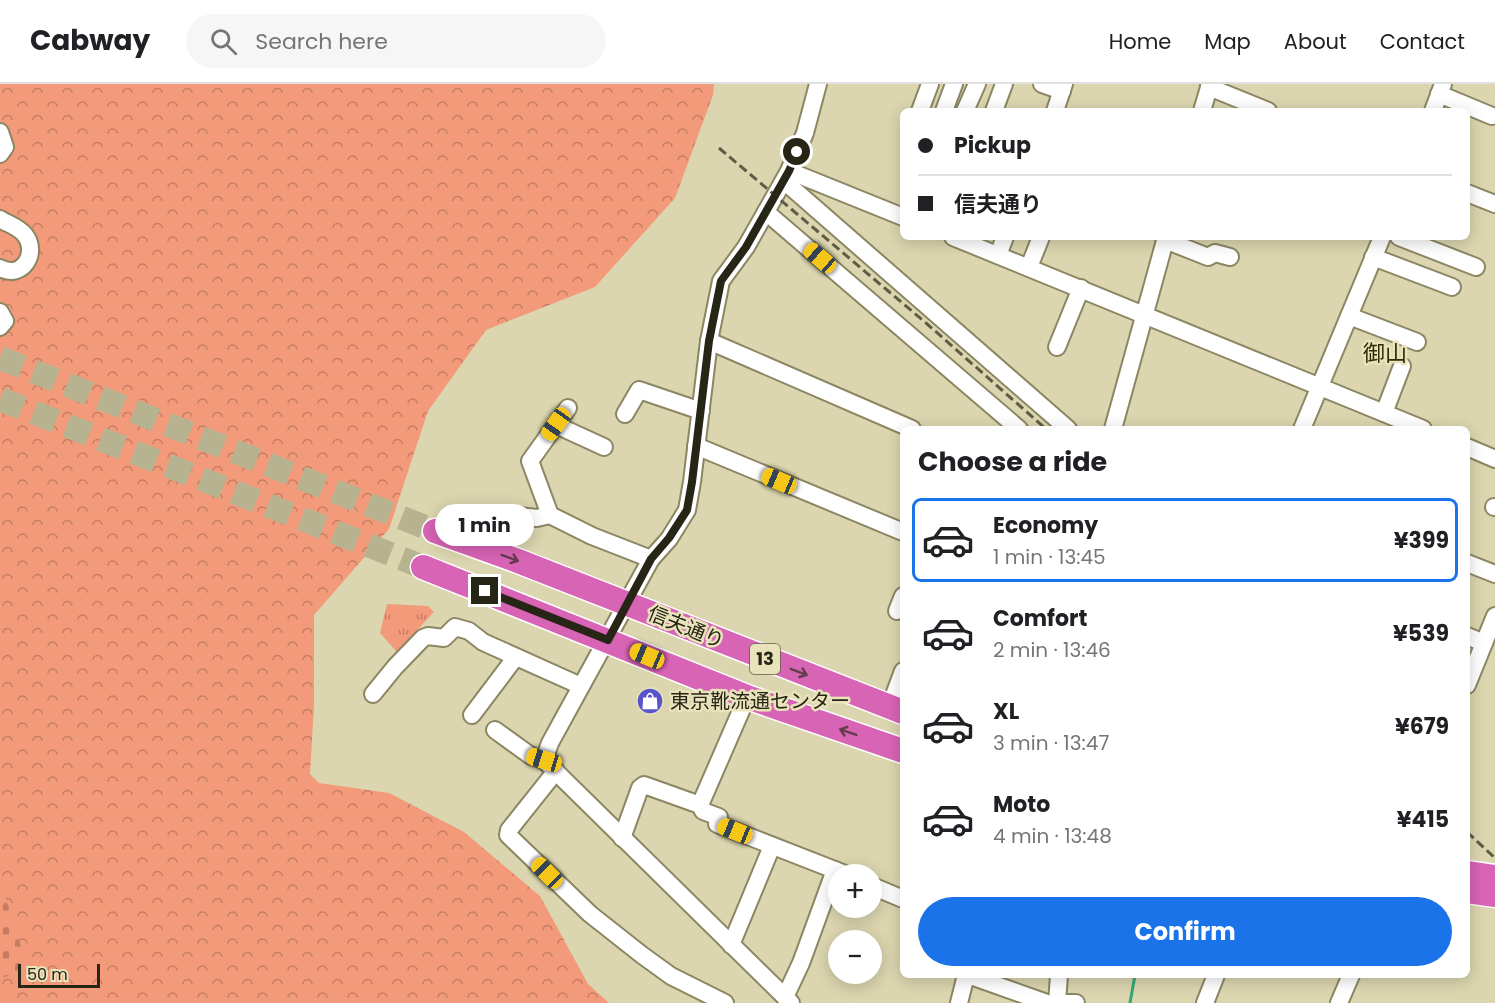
<!DOCTYPE html>
<html lang="en">
<head>
<meta charset="utf-8">
<style>
  body { margin:0; font-family:Poppins,"Noto Sans JP",sans-serif; background:#f6f6f6; color:#202124; height:100vh; display:flex; flex-direction:column; font-size:22px; white-space:nowrap }
  * { box-sizing:border-box; margin:0 }
  p { font-size:20px; color:#757577 }
  .icon { flex:none; width:33px; height:33px; fill:none; stroke:currentColor; stroke-width:2; stroke-linecap:round; stroke-linejoin:round }
  .map { position:relative; flex:1; overflow:hidden }
  .panel { position:absolute; left:900px; top:342px; width:570px; height:552px; display:flex; flex-direction:column; background:#fff; border-radius:9px; box-shadow:0 3px 15px #0003 }
  .panel>* { flex:none }
  .hud { position:absolute; left:900px; top:24px; width:570px; height:132px; border-radius:9px; box-shadow:0 3px 15px #0003; display:grid; align-content:center; height:132px; padding:0 18px; background:#fff }
  .tools { position:absolute; left:828px; top:780px; display:grid; gap:12px }
  .tools a { display:grid; place-items:center; width:54px; height:54px; border-radius:50%; background:#fff; box-shadow:0 3px 15px #0003; font-size:30px }
  .scale { position:absolute; left:18px; bottom:15px; width:82px; box-sizing:border-box; padding-left:6px; border:3px solid #272516; border-top:0; font-size:16px; line-height:21px; white-space:nowrap; color:#272516; -webkit-text-stroke:4px #e9e3bc; paint-order:stroke }
  .end { position:absolute; width:27px; height:27px; margin:-14px; border:8px solid #272516; background:#fff; box-shadow:0 0 0 3px #fff }
  .from { border-radius:50% }
  .bubble { position:absolute; height:42px; border-radius:21px; background:#fff; box-shadow:0 3px 15px #0003; font-size:20px; font-weight:700; line-height:42px; text-align:center }
  .car { position:absolute; width:18px; height:36px; margin:-18px -9px; border-radius:8px; box-shadow:0 0 4px 2px #0007; background:linear-gradient(#f5c518 24%,#345 0 40%,#f5c518 0 76%,#345 0 86%,#f5c518 0) }
  .hud b { display:flex; align-items:center; gap:21px; height:57px; font-size:22px }
  .hud b+b { border-top:2px solid #e0e0e0 }
  .hud i { width:15px; height:15px; background:#202124 }
  ul { padding:0; list-style:none }
  li { display:flex; align-items:center; gap:18px; height:84px; margin:0 12px 9px; padding:0 6px; border:3px solid transparent; border-radius:9px }
  li div { flex:1 }
  li b { display:block; font-size:22px }
  li em { font-style:normal; font-weight:700 }
  li.selected { border-color:#1a73e8 }
  li>.icon { width:54px; height:54px; stroke-width:1.5 }
  h2 { padding:0 18px; font-size:27px; line-height:72px }
  .primary-button { display:flex; gap:12px; margin-top:auto; padding:12px 18px }
  .primary-button a { flex:1; height:69px; border-radius:36px; background:#1a73e8; color:#fff; font-size:24px; font-weight:700; line-height:69px; text-align:center }
  header { display:flex; align-items:center; gap:36px; box-sizing:border-box; height:84px; padding:0 30px; background:#fff; border-bottom:2px solid #e0e0e0 }
  header strong { font-size:28px }
  nav { display:flex; gap:33px; margin-inline-start:auto; font-size:21px }
  .search { width:420px; height:54px; background:#f6f6f6; display:flex; align-items:center; gap:15px; box-sizing:border-box; padding:0 21px; border-radius:33px; color:#757577; font-size:22px }
  .map>svg:first-child { display:block }
  .grass { fill:url(#grass-tufts) }
  .forest { fill:url(#forest-crowns) }
  .cemetery { fill:url(#cemetery-stones) }
  .lines { fill:none; stroke-linecap:round; stroke-linejoin:round }
  .stream { stroke:#34a876; stroke-width:3 }
  .highway-tunnel { stroke:#b7b390; stroke-width:24; stroke-dasharray:24 12; stroke-linecap:butt }
  .minor-casing { stroke:#8c8662; stroke-width:20 }
  .highway-casing { stroke:#fff; stroke-width:27 }
  .minor { stroke:#fff; stroke-width:16 }
  .highway { stroke:#d864b5; stroke-width:24 }
  .rail { stroke:#5f5c45; stroke-width:3; stroke-dasharray:9 4.5; stroke-linecap:butt }
  .oneway { stroke:#653b4e }
  .route { stroke:#272516; stroke-width:8 }
  .labels { text-anchor:middle; stroke-width:5; stroke-linejoin:round; paint-order:stroke }
  .shield { fill:#e9e3bc; stroke:#615e48; stroke-width:1.5 }
  .shield-label { font-size:18px; font-weight:bold; fill:#272516 }
  .street-label { font-size:20px; fill:#272516; stroke:#e9e3bc }
  .poi-label { font-size:20px; fill:#272516; stroke:#e9e3bc; text-anchor:start }
  .quarter-label { font-size:22px; fill:#302a07; stroke:#e9e3bc }
</style>
</head>
<body>
<header>
<strong>Cabway</strong>
<div class="search"><svg class="icon" aria-label="search" viewBox="0 0 24 24"><circle cx="10" cy="10" r="6"/><path d="M15 15l6 6"/></svg>Search here</div>
<nav><a>Home</a><a>Map</a><a>About</a><a>Contact</a></nav>
</header>
<div class="map">
<svg width="1495" height="919" viewBox="0 0 1495 919">
  <defs>
    <pattern id="grass-tufts" width="24" height="20" patternUnits="userSpaceOnUse" patternTransform="scale(1.5)"><rect width="24" height="20" fill="#f29a7a"/><path d="M3 7l-1-3M5 7V3M7 7l1-3M15 17l-1-3M17 17v-4M19 17l1-3" fill="none" stroke="#c47d63"/></pattern>
    <pattern id="forest-crowns" width="20" height="18" patternUnits="userSpaceOnUse" patternTransform="scale(1.5)"><rect width="20" height="18" fill="#f29a7a"/><path d="M2 6a3 3 0 1 1 6 0M12 15a3 3 0 1 1 6 0" fill="none" stroke="#c47d63"/></pattern>
    <pattern id="cemetery-stones" width="16" height="16" patternUnits="userSpaceOnUse" patternTransform="scale(1.5)"><rect width="16" height="16" fill="#f29a7a"/><path d="M2 7V4a2 2 0 0 1 4 0v3zM10 15v-3a2 2 0 0 1 4 0v3z" fill="#c47d63"/></pattern>
  </defs>
  <rect width="100%" height="100%" fill="#dbd6af"/>
  <!-- grass -->
  <path class="grass" d="M387,520L428,522L434,528L397,568L380,549Z"/>
  <!-- forest -->
  <path class="forest" d="M0,0H714L713,11L675,114L595,203L486,246L428,327L389,445L314,531V621L310,690L319,699L389,709L464,748L540,812L588,900L609,919H0Z"/>
  <!-- cemetery -->
  <path class="cemetery" d="M0,796L29,887L0,894Z"/>
  <g class="lines">
    <!-- stream -->
    <path class="stream" d="M1130,919L1135,891"/>
    <!-- highway-tunnel -->
    <g class="highway-tunnel">
      <path d="M0,274L435,447"/>
      <path d="M0,315L423,483"/>
    </g>
    <defs>
      <g id="minor">
        <path d="M1042,0L1062,7"/>
        <path d="M1209,3L1268,27"/>
        <path d="M1439,10L1492,32"/>
        <path d="M920,27L930,0"/>
        <path d="M944,27L954,0"/>
        <path d="M965,27L977,0"/>
        <path d="M994,27L1004,0"/>
        <path d="M1055,27L1064,0"/>
        <path d="M1202,27L1210,0"/>
        <path d="M1433,27L1443,0"/>
        <path d="M0,48L5,63L0,70"/>
        <path d="M789,87L903,133"/>
        <path d="M784,97L1068,345"/>
        <path d="M1467,109L1495,120"/>
        <path d="M766,128L1019,345"/>
        <path d="M0,135C8,140 19,143 25,151C39,169 22,196 0,184"/>
        <path d="M953,153L1423,345"/>
        <path d="M1399,153L1476,183"/>
        <path d="M1165,156L1208,173L1215,169L1230,173"/>
        <path d="M998,171L1005,153"/>
        <path d="M1373,173L1452,203"/>
        <path d="M1029,183L1041,153"/>
        <path d="M0,228L5,237L0,243"/>
        <path d="M1349,232L1417,258"/>
        <path d="M709,257L912,345"/>
        <path d="M1057,263L1081,204"/>
        <path d="M568,324L530,377L550,431L592,452L651,475"/>
        <path d="M1384,329L1402,282"/>
        <path d="M625,330L639,306L701,327"/>
        <path d="M556,341L604,363"/>
        <path d="M1113,345L1166,153"/>
        <path d="M1302,345L1382,153"/>
        <path d="M696,362L903,448"/>
        <path d="M1467,363L1495,375"/>
        <path d="M1494,423H1495"/>
        <path d="M496,440L509,431L537,434L550,431"/>
        <path d="M1467,479L1495,490"/>
        <path d="M897,527L903,512"/>
        <path d="M1467,552L1484,559"/>
        <path d="M1467,601L1495,532"/>
        <path d="M373,610L395,583L423,554L428,552L444,554L455,543L469,547L483,558L581,602"/>
        <path d="M890,622L903,587"/>
        <path d="M472,631L515,574"/>
        <path d="M495,646L531,672L544,676L791,919"/>
        <path d="M544,676L550,659L651,475L669,455L687,426L692,398L709,257L721,197L746,163L789,87L805,49L818,0"/>
        <path d="M556,687L509,746L508,751L590,830L642,871L671,892L725,919"/>
        <path d="M700,721L747,613"/>
        <path d="M622,754L640,704L644,701L700,721L703,727L719,733L717,740L845,790"/>
        <path d="M872,802L903,815"/>
        <path d="M731,861L772,762"/>
        <path d="M968,891L1047,919"/>
        <path d="M785,913L801,879L835,786"/>
        <path d="M959,919L966,891"/>
        <path d="M1057,919L1059,891"/>
        <path d="M1058,919H1076"/>
        <path d="M1205,919L1216,891"/>
        <path d="M1339,919L1351,891"/>
      </g>
      <g id="highway">
        <path d="M435,447L518,477L903,628"/>
        <path d="M423,483L747,613L903,667"/>
        <path d="M1467,789L1495,793"/>
        <path d="M1467,807L1495,811"/>
      </g>
    </defs>
    <!-- minor casing -->
    <use href="#minor" class="minor-casing"/>
    <!-- highway casing -->
    <use href="#highway" class="highway-casing"/>
    <!-- minor -->
    <use href="#minor" class="minor"/>
    <!-- highway -->
    <use href="#highway" class="highway"/>
    <!-- rail -->
    <g class="rail">
      <path d="M719,64L926,239L1046,345"/>
      <path d="M1467,748L1495,774"/>
    </g>
  </g>
  <!-- one-way arrows -->
  <defs><path id="oneway-shaft" d="M-6 0H5M1.5-3L5.5 0L1.5 3" fill="none" stroke-width="1.6" stroke-linecap="round" stroke-linejoin="round" transform="scale(1.5)"/></defs>
  <g class="oneway">
    <use href="#oneway-shaft" transform="translate(510 474) rotate(20)"/>
    <use href="#oneway-shaft" transform="translate(799 588) rotate(21)"/>
    <use href="#oneway-shaft" transform="translate(848 648) rotate(-161)"/>
  </g>
  <g class="lines">
    <!-- route -->
    <path class="route" d="M485,507L608,556L651,475L669,454L687,426L692,398L709,257L721,197L746,163L789,87L797,68"/>
  </g>
  <!-- icons -->
  <defs>
    <symbol id="shop-disc" viewBox="-11 -11 22 22"><circle r="9.5" fill="#5a54cc" stroke="#e9e3bc"/><path d="M-5-2.5h2.3a2.7 3.5 0 0 1 5.4 0H5L5.5 6h-11ZM-1.5-2.5h3a1.5 2.3 0 0 0-3 0Z" fill="#fff"/></symbol>
  </defs>
  <g fill-rule="evenodd">
    <use href="#shop-disc" x="635" y="602" width="30" height="30"/>
  </g>
  <g class="labels">
    <!-- shield labels -->
    <rect class="shield" x="750" y="560" width="30" height="30" rx="4.5"/>
    <g class="shield-label">
      <text x="765" y="581">13</text>
    </g>
    <!-- street labels -->
    <g class="street-label">
      <text transform="translate(686 543) rotate(22)" y="7">信夫通り</text>
    </g>
    <!-- poi labels -->
    <g class="poi-label">
      <text x="670" y="624">東京靴流通センター</text>
    </g>
    <!-- quarter labels -->
    <g class="quarter-label">
      <text x="1385" y="277">御山</text>
    </g>
  </g>
</svg>
<div class="tools">
<a>+</a>
<a>−</a>
</div>
<div class="scale">50 m</div>
<i class="end from" style="left:797px;top:68px"></i>
<i class="end" style="left:485px;top:507px"></i>
<div class="bubble" style="left:435px;top:420px;width:99px">1 min</div>
<i class="car" style="left:820px;top:174px;rotate:311deg"></i>
<i class="car" style="left:556px;top:340px;rotate:215deg"></i>
<i class="car" style="left:779px;top:397px;rotate:293deg"></i>
<i class="car" style="left:647px;top:572px;rotate:293deg"></i>
<i class="car" style="left:544px;top:676px;rotate:287deg"></i>
<i class="car" style="left:735px;top:747px;rotate:292deg"></i>
<i class="car" style="left:547px;top:789px;rotate:315deg"></i>
<div class="hud">
<b><i class="from"></i>Pickup</b>
<b><i></i>信夫通り</b>
</div>
<section class="panel">
<h2>Choose a ride</h2>
<ul>
<li class="selected"><svg class="icon" aria-label="car" viewBox="0 0 24 24"><path d="M5 17H2v-5l4-1 3-4h7l3 4 3 1v5h-3M9 17h6M6 11h13"/><circle cx="7" cy="17" r="2"/><circle cx="17" cy="17" r="2"/></svg><div><b>Economy</b><p>1 min · 13:45</p></div><em>¥399</em></li>
<li><svg class="icon" aria-label="car" viewBox="0 0 24 24"><path d="M5 17H2v-5l4-1 3-4h7l3 4 3 1v5h-3M9 17h6M6 11h13"/><circle cx="7" cy="17" r="2"/><circle cx="17" cy="17" r="2"/></svg><div><b>Comfort</b><p>2 min · 13:46</p></div><em>¥539</em></li>
<li><svg class="icon" aria-label="car" viewBox="0 0 24 24"><path d="M5 17H2v-5l4-1 3-4h7l3 4 3 1v5h-3M9 17h6M6 11h13"/><circle cx="7" cy="17" r="2"/><circle cx="17" cy="17" r="2"/></svg><div><b>XL</b><p>3 min · 13:47</p></div><em>¥679</em></li>
<li><svg class="icon" aria-label="car" viewBox="0 0 24 24"><path d="M5 17H2v-5l4-1 3-4h7l3 4 3 1v5h-3M9 17h6M6 11h13"/><circle cx="7" cy="17" r="2"/><circle cx="17" cy="17" r="2"/></svg><div><b>Moto</b><p>4 min · 13:48</p></div><em>¥415</em></li>
</ul>
<div class="primary-button"><a>Confirm</a></div>
</section>
</div>
</body>
</html>
